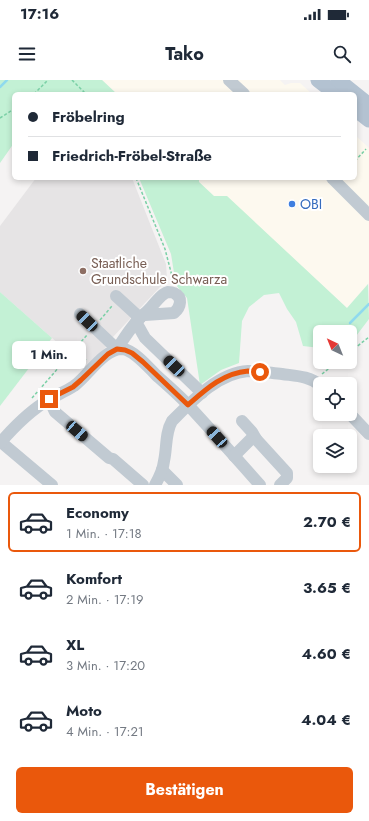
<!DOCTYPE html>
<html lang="de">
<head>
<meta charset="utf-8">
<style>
  body { margin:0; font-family:Jost,sans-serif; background:#f6f6f7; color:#1f2937; height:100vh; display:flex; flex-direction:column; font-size:15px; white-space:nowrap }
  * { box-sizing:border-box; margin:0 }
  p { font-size:13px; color:#747a83 }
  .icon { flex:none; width:22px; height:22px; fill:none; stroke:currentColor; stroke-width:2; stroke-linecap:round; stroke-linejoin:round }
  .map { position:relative; height:405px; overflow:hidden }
  .drawer { display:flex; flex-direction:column; background:#fff; flex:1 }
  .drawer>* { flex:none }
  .hud { position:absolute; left:12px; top:12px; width:345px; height:88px; border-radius:6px; box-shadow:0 2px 6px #0003; display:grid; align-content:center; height:88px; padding:0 16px; background:#fff }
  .needle { width:26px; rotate:317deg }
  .buttons { position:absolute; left:313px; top:245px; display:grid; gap:8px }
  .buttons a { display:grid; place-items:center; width:44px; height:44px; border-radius:6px; background:#fff; box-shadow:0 2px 6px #0003; font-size:20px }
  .end { position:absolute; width:18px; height:18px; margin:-9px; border:5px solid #ea580c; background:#fff; box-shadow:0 0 0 2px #fff }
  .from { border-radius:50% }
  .bubble { position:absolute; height:28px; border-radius:6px; background:#fff; box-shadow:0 2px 6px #0003; font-size:13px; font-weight:700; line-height:28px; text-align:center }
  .car { position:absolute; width:12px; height:24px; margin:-12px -6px; border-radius:5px; box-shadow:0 0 3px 1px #0007; background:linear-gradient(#222 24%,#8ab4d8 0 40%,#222 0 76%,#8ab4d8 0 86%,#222 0) }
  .hud b { display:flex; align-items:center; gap:14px; height:38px; font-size:15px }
  .hud b+b { border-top:1px solid #e0e1e3 }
  .hud i { width:10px; height:10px; background:#1f2937 }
  ul { padding:7px 0 0; list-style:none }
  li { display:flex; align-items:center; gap:12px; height:60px; margin:0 8px 6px; padding:0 8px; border:2px solid transparent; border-radius:6px }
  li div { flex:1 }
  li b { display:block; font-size:15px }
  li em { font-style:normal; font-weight:700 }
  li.active { border-color:#ea580c }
  li>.icon { width:36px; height:36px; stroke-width:1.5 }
  .primary-button { display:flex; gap:8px; margin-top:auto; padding:8px 16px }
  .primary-button a { flex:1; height:46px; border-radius:6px; background:#ea580c; color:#fff; font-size:16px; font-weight:700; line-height:46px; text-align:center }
  .status { display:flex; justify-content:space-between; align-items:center; height:28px; padding:0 20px; background:#fff; direction:ltr }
  .status svg { height:11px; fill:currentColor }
  header { display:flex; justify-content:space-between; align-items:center; height:52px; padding:0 16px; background:#fff; font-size:18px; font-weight:700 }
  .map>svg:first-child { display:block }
  .commercial { fill:#fdf9ef }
  .education { fill:#e6e4e5 }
  .green { fill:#c3f1d5 }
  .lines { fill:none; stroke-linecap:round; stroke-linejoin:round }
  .stream { stroke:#90daee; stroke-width:2.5 }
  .path { stroke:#7ad0a6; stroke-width:1.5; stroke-dasharray:3 2; stroke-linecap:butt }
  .minor { stroke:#c1cad2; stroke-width:12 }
  .major { stroke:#b3c2d1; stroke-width:15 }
  .route { stroke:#ea580c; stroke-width:5 }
  .shop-dot { fill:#3f7fe0; stroke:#fff; stroke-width:1.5 }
  .education-dot { fill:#8d6e63; stroke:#fff; stroke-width:1.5 }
  .labels { text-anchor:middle; stroke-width:4; stroke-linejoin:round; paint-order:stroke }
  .shop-label { font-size:14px; fill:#366cbe; stroke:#fff; text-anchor:start }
  .education-label { font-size:14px; fill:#785e54; stroke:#fff; text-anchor:start }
</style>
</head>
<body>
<div class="status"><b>17:16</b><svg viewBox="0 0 49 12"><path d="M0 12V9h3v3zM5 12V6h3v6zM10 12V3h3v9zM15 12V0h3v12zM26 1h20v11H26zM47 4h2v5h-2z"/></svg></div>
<header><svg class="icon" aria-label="menu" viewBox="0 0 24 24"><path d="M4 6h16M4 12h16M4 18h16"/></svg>Tako<svg class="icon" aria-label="search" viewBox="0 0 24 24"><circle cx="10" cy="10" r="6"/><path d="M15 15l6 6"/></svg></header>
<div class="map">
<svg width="369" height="405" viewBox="0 0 369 405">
  <rect width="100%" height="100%" fill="#f5f3f3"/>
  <!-- commercial -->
  <g class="commercial">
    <path d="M102,0H280L285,5L291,3H300L312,14H117Z"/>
    <path d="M355,55L369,68V203L347,228L227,117L214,116L199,102V98H355Z"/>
  </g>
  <!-- education -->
  <path class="education" d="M36,98H132L166,184L167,199L164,204L160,207L112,258L107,266L86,288L0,212V146Z"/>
  <!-- green -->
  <g class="green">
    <path d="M0,0H102L117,14H14V63L0,83Z"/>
    <path d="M139,98H199V102L214,116H227L347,228L368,204L369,239L350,264V252H320V268L303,266L296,242L287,229L279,213L264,215L249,227L242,241L239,283L221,290L200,305L187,218L176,205L171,174Z"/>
    <path d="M0,212L52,258L0,326Z"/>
  </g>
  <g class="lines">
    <!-- stream -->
    <g class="stream">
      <path d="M0,7L7,0"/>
      <path d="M350,243L369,224"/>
    </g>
    <!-- path -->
    <g class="path">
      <path d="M72,0L86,14"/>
      <path d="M34,14L48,0"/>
      <path d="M0,38L14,29"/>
      <path d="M355,81L366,69"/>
      <path d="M136,98L165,169L172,196V201"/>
      <path d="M100,240L112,226"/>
      <path d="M74,270L86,280"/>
      <path d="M350,272L369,257"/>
      <path d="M322,294L337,282"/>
      <path d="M32,318L87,255"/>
    </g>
    <!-- minor -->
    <g class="minor">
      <path d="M229,0L244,14"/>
      <path d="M332,98L369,135"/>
      <path d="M116,216L140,238"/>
      <path d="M80,234L117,269"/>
      <path d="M136,242L145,258L202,313"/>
      <path d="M117,269C123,260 129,250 137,241C141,236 147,232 152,226C156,222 162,213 168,212C170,212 172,212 174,213C183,217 181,227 174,233L145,235"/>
      <path d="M49,319L55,332L109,378L113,379L143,405"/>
      <path d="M350,334L369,354"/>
      <path d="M242,341L252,352L256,359"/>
      <path d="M1,362L52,405"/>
      <path d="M0,363C13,348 32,329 50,319C57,315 66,311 74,306C88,296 104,268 123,269C135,271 148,287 156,295C167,305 179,315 189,326C213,352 237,379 260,405"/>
      <path d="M234,376L252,358L256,359L287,393V398L280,405"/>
      <path d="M162,390L177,405"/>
      <path d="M155,405C159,398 163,390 164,381C167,368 165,353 172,341C192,321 218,293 248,291C259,291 271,293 282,294C296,296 309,296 320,305"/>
    </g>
    <!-- major -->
    <g class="major">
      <path d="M318,0L336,14"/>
      <path d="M338,0L369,25"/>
      <path d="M355,29L369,40"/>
    </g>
  </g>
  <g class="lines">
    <!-- route -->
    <path class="route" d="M49,319L73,307L81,300L108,274L117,269L125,270L132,273L143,282L188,325C205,310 223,293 248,291C252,291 256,292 260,292"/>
  </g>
  <!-- markers -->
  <circle class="shop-dot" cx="292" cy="124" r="4"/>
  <circle class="education-dot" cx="83" cy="191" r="4"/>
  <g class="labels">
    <!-- shop labels -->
    <g class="shop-label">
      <text x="300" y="129">OBI</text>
    </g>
    <!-- education labels -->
    <g class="education-label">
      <text x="91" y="188">Staatliche<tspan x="91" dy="16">Grundschule Schwarza</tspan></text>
    </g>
  </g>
</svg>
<div class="buttons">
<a><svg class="needle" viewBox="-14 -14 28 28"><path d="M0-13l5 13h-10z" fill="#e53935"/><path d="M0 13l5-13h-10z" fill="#747a83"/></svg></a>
<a><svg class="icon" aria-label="locate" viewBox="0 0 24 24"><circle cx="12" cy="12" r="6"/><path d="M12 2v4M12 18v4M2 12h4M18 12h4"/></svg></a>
<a><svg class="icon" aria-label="layers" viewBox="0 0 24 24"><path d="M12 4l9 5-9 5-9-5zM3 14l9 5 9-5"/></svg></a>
</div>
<i class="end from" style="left:260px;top:292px"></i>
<i class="end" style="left:49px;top:319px"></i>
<div class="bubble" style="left:12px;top:261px;width:74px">1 Min.</div>
<i class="car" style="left:87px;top:241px;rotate:314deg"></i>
<i class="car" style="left:174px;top:286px;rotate:314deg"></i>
<i class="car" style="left:77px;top:351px;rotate:131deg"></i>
<i class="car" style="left:217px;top:357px;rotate:318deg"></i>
<div class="hud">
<b><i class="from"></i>Fröbelring</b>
<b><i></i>Friedrich-Fröbel-Straße</b>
</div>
</div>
<section class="drawer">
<ul>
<li class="active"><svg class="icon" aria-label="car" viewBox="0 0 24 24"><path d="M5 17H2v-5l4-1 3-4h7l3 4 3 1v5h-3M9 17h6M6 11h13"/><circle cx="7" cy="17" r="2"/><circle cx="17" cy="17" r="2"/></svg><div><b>Economy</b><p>1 Min. · 17:18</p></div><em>2.70 €</em></li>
<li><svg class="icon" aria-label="car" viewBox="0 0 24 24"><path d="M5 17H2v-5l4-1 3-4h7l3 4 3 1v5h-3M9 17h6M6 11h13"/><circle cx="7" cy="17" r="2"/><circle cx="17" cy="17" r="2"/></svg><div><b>Komfort</b><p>2 Min. · 17:19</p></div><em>3.65 €</em></li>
<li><svg class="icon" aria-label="car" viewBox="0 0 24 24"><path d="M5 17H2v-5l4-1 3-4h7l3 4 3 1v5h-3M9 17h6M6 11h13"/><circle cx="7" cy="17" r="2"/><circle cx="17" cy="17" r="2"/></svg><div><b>XL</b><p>3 Min. · 17:20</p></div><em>4.60 €</em></li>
<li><svg class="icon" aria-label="car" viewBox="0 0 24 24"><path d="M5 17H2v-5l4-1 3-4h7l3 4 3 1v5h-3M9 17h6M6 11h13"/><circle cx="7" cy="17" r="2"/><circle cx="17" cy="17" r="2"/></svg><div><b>Moto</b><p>4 Min. · 17:21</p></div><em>4.04 €</em></li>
</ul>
<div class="primary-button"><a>Bestätigen</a></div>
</section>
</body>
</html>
